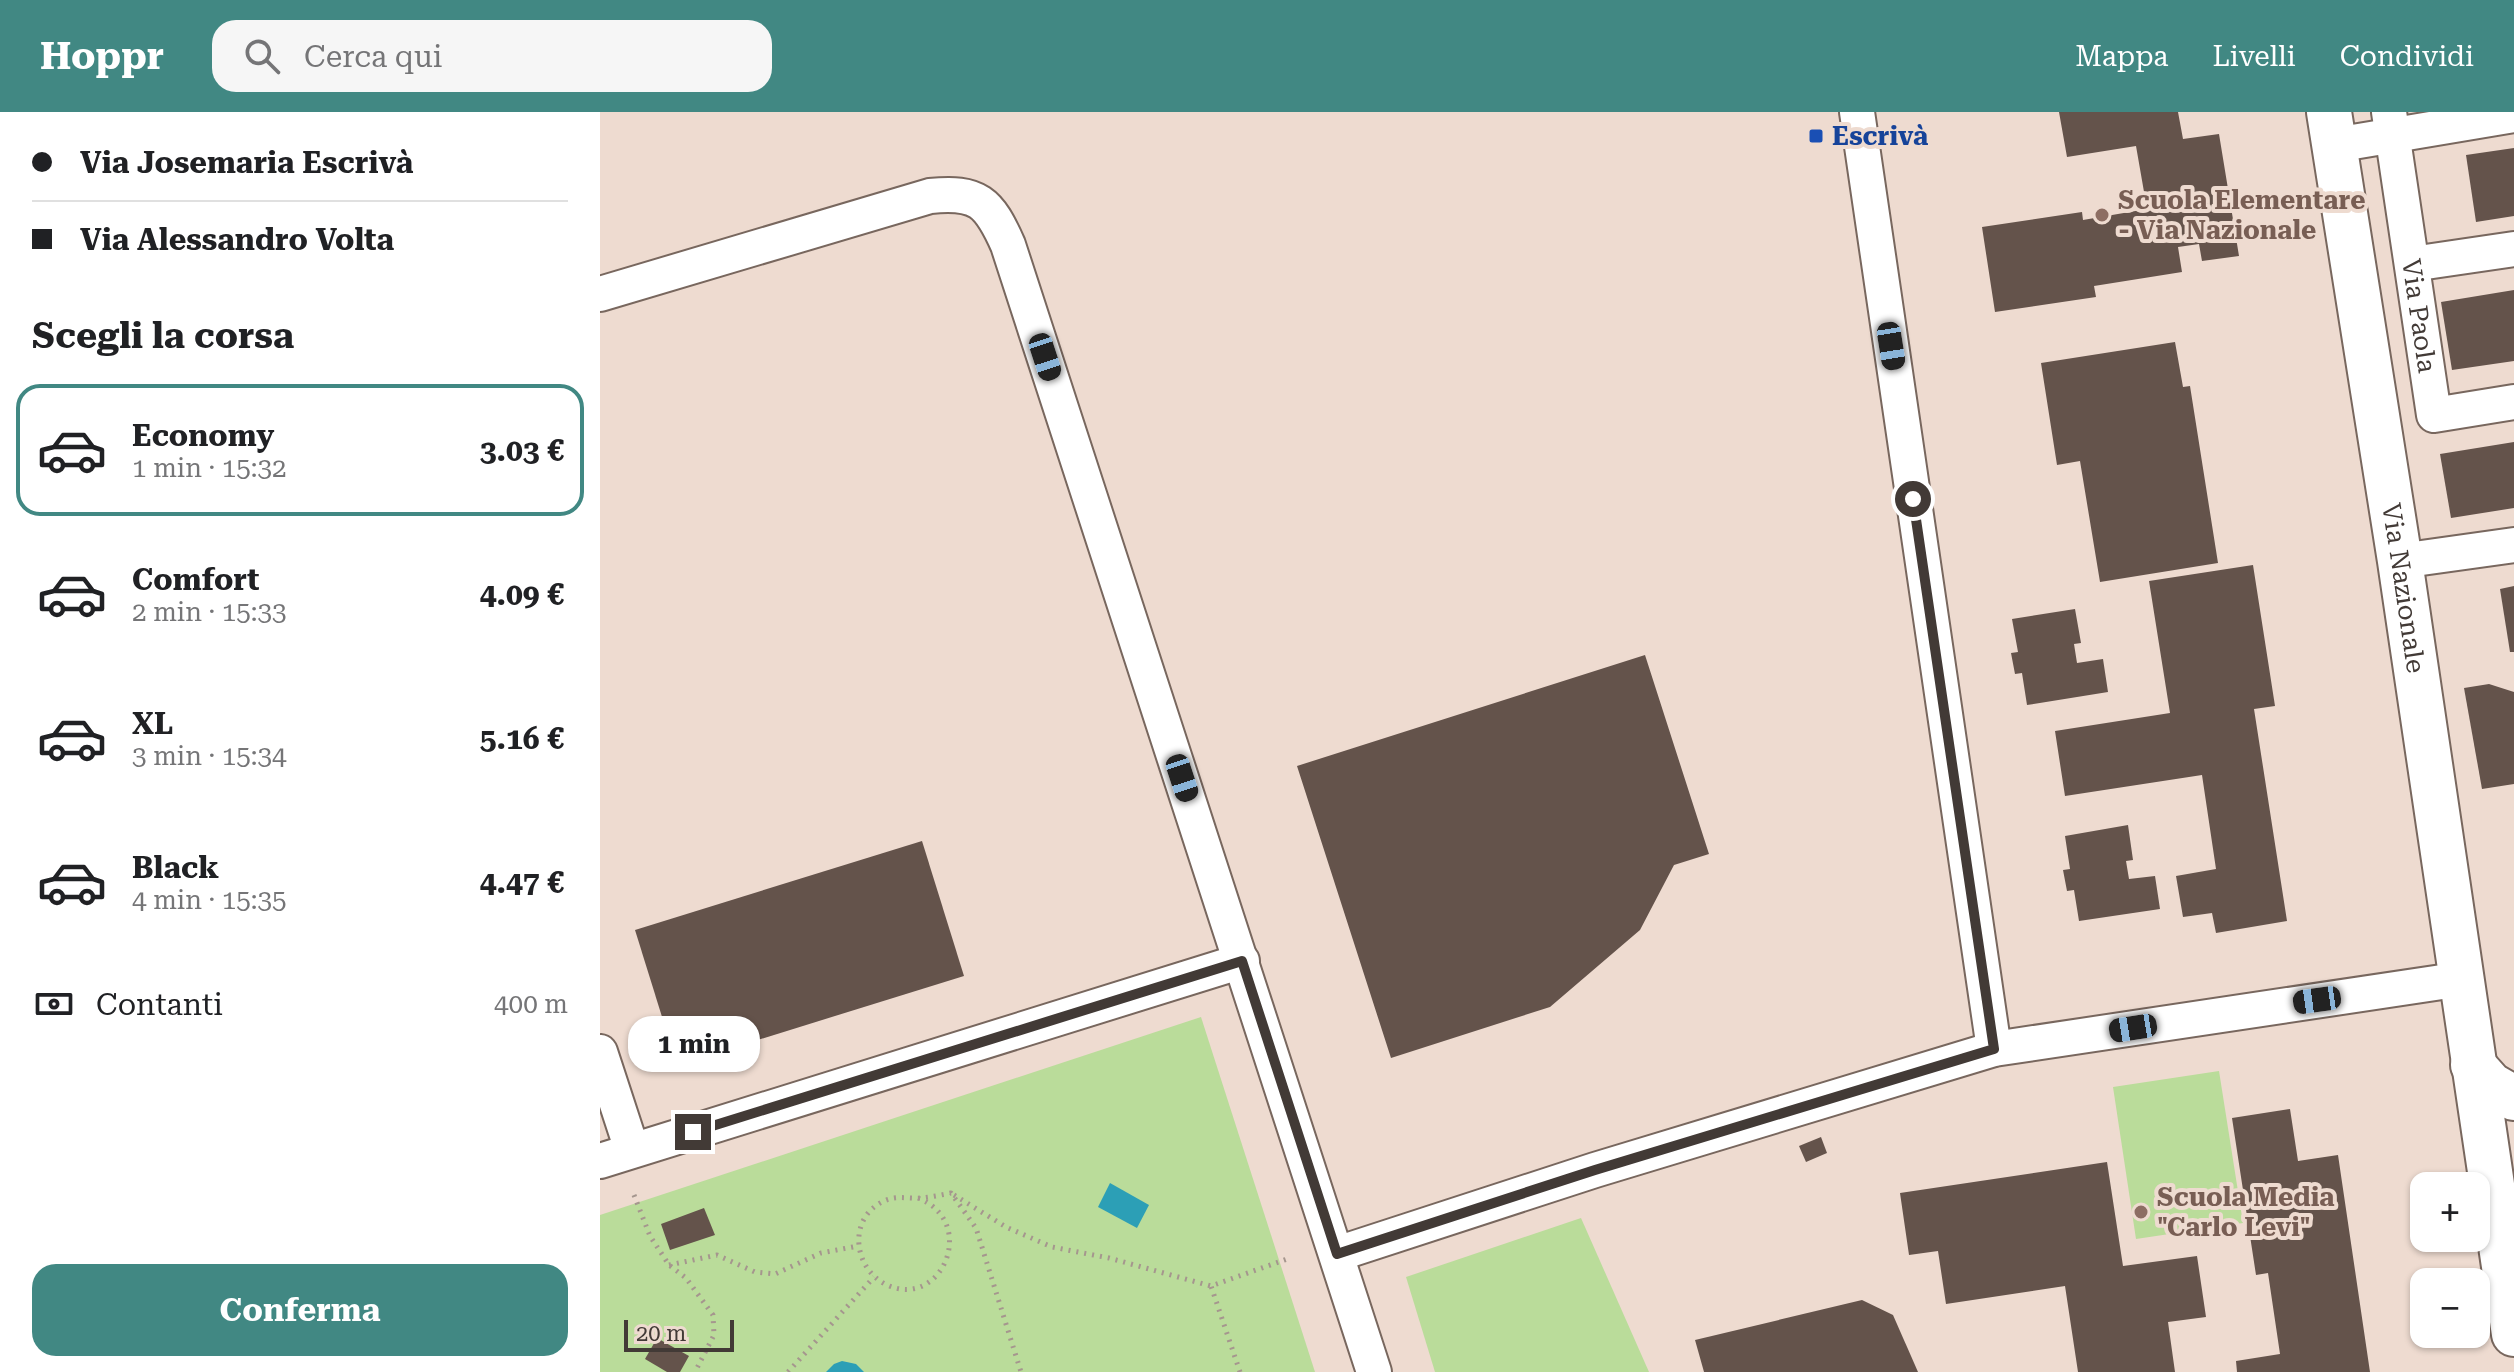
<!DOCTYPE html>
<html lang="it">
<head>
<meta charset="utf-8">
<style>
  body { margin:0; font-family:"Roboto Serif",serif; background:#f6f6f6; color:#202124; height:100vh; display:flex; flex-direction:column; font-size:30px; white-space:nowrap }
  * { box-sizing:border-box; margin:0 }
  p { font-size:26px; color:#757577 }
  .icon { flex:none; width:44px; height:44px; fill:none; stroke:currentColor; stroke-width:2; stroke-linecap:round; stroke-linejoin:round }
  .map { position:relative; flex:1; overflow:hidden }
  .details { display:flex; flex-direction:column; background:#fff; width:600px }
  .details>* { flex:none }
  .top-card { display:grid; align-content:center; height:176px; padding:0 32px; background:#fff }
  .buttons { position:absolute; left:1810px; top:1060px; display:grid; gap:16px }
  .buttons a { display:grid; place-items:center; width:80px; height:80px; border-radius:16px; background:#fff; box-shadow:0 2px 6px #0004; font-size:40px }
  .scale { position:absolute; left:24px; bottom:20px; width:110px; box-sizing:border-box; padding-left:8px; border:4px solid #423a36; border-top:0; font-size:22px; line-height:28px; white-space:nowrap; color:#423a36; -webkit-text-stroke:6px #eedbd0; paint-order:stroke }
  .end { position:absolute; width:36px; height:36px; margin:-18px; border:10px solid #423a36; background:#fff; box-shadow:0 0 0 4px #fff }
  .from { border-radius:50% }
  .bubble { position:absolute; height:56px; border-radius:24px; background:#fff; box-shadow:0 2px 6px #0004; font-size:26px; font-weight:700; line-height:56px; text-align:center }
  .car { position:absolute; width:24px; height:48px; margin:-24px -12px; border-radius:10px; box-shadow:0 0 6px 2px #0007; background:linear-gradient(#222 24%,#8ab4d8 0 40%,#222 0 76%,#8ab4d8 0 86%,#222 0) }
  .top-card b { display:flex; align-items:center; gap:28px; height:76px; font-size:30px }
  .top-card b+b { border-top:2px solid #e0e0e0 }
  .top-card i { width:20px; height:20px; background:#202124 }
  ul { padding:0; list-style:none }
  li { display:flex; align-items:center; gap:24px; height:132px; margin:0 16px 12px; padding:0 16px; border:4px solid transparent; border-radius:24px }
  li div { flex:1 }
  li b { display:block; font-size:30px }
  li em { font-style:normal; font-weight:700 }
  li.selected { border-color:#418883 }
  li>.icon { width:72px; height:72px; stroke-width:1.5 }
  h2 { padding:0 32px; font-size:36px; line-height:96px }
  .pay { display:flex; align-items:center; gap:20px; height:88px; padding:0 32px; font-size:30px }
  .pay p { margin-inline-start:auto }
  .button { display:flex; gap:16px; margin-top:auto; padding:16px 32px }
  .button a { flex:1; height:92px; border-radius:24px; background:#418883; color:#fff; font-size:32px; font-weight:700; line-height:92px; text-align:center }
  header { display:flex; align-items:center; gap:48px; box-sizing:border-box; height:112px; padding:0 40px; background:#418883; color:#fff }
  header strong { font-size:38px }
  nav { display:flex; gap:44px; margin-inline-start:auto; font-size:28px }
  .search { width:560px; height:72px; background:#f6f6f6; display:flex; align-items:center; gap:20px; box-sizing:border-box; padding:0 28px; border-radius:24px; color:#757577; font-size:30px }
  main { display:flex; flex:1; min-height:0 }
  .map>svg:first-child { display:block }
  .green { fill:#badc9a }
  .water { fill:#2c9fb6 }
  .building { fill:#64534b }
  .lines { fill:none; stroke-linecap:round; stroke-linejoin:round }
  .minor-casing { stroke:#78675e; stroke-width:38 }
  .major-casing { stroke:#78675e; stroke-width:48 }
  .path { stroke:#a5968e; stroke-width:5; stroke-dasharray:2 6; stroke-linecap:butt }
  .minor { stroke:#fff; stroke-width:34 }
  .major { stroke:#fff; stroke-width:44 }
  .route { stroke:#423a36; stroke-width:10 }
  .transit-dot { fill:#1a4fb4; stroke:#eedbd0; stroke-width:3 }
  .education-dot { fill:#8d6e63; stroke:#eedbd0; stroke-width:3 }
  .labels { text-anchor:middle; stroke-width:8; stroke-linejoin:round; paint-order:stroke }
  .transit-label { font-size:26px; font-weight:bold; fill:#164399; stroke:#eedbd0; text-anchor:start }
  .education-label { font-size:26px; font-weight:bold; fill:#785e54; stroke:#eedbd0; text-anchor:start }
  .street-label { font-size:26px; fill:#423a36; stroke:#eedbd0 }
</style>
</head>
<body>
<header>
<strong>Hoppr</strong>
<div class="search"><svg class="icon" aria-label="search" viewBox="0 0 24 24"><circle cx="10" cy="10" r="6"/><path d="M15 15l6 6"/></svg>Cerca qui</div>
<nav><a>Mappa</a><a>Livelli</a><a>Condividi</a></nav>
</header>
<main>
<section class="details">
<div class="top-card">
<b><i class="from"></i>Via Josemaria Escrivà</b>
<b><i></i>Via Alessandro Volta</b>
</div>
<h2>Scegli la corsa</h2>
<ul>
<li class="selected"><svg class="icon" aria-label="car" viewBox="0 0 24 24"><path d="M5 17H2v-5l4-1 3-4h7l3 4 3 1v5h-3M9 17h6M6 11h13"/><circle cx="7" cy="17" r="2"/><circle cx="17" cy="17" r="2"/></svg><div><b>Economy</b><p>1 min · 15:32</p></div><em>3.03 €</em></li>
<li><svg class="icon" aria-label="car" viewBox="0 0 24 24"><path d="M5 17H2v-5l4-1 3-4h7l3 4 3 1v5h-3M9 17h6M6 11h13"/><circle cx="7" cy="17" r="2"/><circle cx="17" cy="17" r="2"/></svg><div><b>Comfort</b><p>2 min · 15:33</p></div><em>4.09 €</em></li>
<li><svg class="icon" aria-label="car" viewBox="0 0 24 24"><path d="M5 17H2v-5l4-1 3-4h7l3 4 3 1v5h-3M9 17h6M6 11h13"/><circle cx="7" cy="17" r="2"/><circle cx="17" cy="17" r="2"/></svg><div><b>XL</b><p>3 min · 15:34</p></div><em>5.16 €</em></li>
<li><svg class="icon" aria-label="car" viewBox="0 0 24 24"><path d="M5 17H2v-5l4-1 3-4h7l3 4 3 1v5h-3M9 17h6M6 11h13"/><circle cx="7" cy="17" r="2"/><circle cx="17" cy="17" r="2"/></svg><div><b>Black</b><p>4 min · 15:35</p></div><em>4.47 €</em></li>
</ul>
<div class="pay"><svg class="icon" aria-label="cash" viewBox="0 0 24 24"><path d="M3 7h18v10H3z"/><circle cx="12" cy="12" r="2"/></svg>Contanti<p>400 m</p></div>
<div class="button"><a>Conferma</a></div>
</section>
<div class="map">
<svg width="1914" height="1260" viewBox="0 0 1914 1260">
  <rect width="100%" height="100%" fill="#eedbd0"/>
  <!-- green -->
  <g class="green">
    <path d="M601,905L715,1260H0V1103Z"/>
    <path d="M1619,959L1643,1111L1536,1127L1513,975Z"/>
    <path d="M981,1106L1049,1260H835L806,1165Z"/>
  </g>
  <!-- water -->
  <g class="water">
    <path d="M510,1071L549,1093L537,1116L498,1095Z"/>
    <path d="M242,1249L256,1252L264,1260H226L234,1252Z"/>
  </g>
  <!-- building -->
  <g class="building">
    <path d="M1459,0H1578L1583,27L1619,22L1639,144L1602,149L1599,132L1578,135L1582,160L1494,174L1496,185L1395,200L1382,115L1482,100L1483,108L1547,97L1536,34L1467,45Z"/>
    <path d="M1914,36V104L1876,110L1866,43Z"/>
    <path d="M1914,178V249L1852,258L1841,190Z"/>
    <path d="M1575,230L1583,275L1590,274L1618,451L1500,470L1480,349L1457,353L1441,251Z"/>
    <path d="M1914,330V396L1851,406L1840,342Z"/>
    <path d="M1653,453L1675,594L1654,597L1687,809L1616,821L1612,801L1583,805L1576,764L1616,757L1602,663L1465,684L1455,619L1570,601L1549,469Z"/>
    <path d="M1914,474V540H1910L1900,477Z"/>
    <path d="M1475,497L1481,531L1474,532L1477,551L1503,547L1508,580L1427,593L1422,561L1415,562L1411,541L1418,540L1412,507Z"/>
    <path d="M1045,543L1109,742L1074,753L1040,818L950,895L791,946L697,654Z"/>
    <path d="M1889,572L1914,580V672L1882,677L1864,576Z"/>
    <path d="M1528,713L1533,748L1526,749L1529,767L1555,764L1560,797L1479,809L1474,778L1467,779L1463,758L1470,757L1465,724Z"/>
    <path d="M322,729L364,864L77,953L35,818Z"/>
    <path d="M1690,997L1698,1049L1738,1043L1770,1260H1637L1636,1249L1680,1242L1668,1161L1656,1163L1632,1006Z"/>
    <path d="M1221,1025L1227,1041L1206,1050L1199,1034Z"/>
    <path d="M1507,1050L1523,1154L1597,1144L1606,1205L1568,1210L1575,1260H1478L1465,1174L1346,1192L1338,1139L1309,1143L1300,1081Z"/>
    <path d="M104,1096L115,1123L70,1138L61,1112Z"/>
    <path d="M1262,1188L1293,1203L1318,1260H1104L1095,1228Z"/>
    <path d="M57,1226L89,1244L80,1260H67L45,1247Z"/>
  </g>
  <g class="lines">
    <defs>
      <g id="minor">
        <path d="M1257,0L1394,937"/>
        <path id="s1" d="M1789,0L1834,303L1914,290"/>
        <path d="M1735,33L1914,3"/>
        <path d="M1812,152L1914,137"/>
        <path d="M0,182L330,84C378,79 389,90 408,133L774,1260"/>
        <path d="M1800,449L1914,433"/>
        <path d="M0,940L32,1038"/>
        <path d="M0,1049L642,849"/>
        <path d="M737,1142L995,1058L1394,937L1862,867"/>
      </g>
      <g id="major">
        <path id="s2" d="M1729,0L1800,449L1914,1222"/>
        <path d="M1873,953L1891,973L1914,986"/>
      </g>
    </defs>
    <!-- minor casing -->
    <use href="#minor" class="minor-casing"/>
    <!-- major casing -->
    <use href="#major" class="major-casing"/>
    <!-- path -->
    <g class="path">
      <path d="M34,1083L50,1124L69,1153L86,1166L113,1203L114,1223L95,1260"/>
      <path d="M354,1083L406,1115L452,1135L509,1146L611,1174"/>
      <path d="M318,1086C379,1110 342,1198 287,1173C253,1157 247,1106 284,1089C297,1083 308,1087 321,1086C331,1085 341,1083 351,1081L376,1116L421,1260"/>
      <path d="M69,1153L117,1143L155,1160L175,1162L221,1141L258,1134"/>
      <path d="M188,1260L274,1165"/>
      <path d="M640,1260L611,1174L690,1146"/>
    </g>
    <!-- minor -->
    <use href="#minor" class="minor"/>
    <!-- major -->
    <use href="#major" class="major"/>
  </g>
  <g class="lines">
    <!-- route -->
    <path class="route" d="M93,1020L642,849L737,1142L995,1058L1394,937L1313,387"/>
  </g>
  <!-- markers -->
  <rect class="transit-dot" x="1208" y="16" width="16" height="16" rx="4"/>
  <g class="education-dot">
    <circle cx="1502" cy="103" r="8"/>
    <circle cx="1541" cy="1100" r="8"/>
  </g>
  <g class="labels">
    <!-- transit labels -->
    <g class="transit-label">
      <text x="1232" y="33">Escrivà</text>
    </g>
    <!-- education labels -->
    <g class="education-label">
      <text x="1518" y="97">Scuola Elementare<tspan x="1518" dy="30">- Via Nazionale</tspan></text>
      <text x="1557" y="1094">Scuola Media<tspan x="1557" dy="30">"Carlo Levi"</tspan></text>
    </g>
    <!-- street labels -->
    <g class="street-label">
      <text dy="9" stroke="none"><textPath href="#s1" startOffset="206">Via Paola</textPath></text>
      <text dy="9" stroke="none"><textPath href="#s2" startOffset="482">Via Nazionale</textPath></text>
    </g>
  </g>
</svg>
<div class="buttons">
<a>+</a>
<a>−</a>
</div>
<div class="scale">20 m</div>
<i class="end from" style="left:1313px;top:387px"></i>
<i class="end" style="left:93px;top:1020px"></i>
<div class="bubble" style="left:28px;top:904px;width:132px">1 min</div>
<i class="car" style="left:1291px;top:234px;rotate:171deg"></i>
<i class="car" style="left:445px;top:245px;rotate:162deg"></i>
<i class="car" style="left:582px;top:666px;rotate:162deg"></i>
<i class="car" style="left:1717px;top:888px;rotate:262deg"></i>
<i class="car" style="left:1533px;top:916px;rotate:261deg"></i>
</div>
</main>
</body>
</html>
